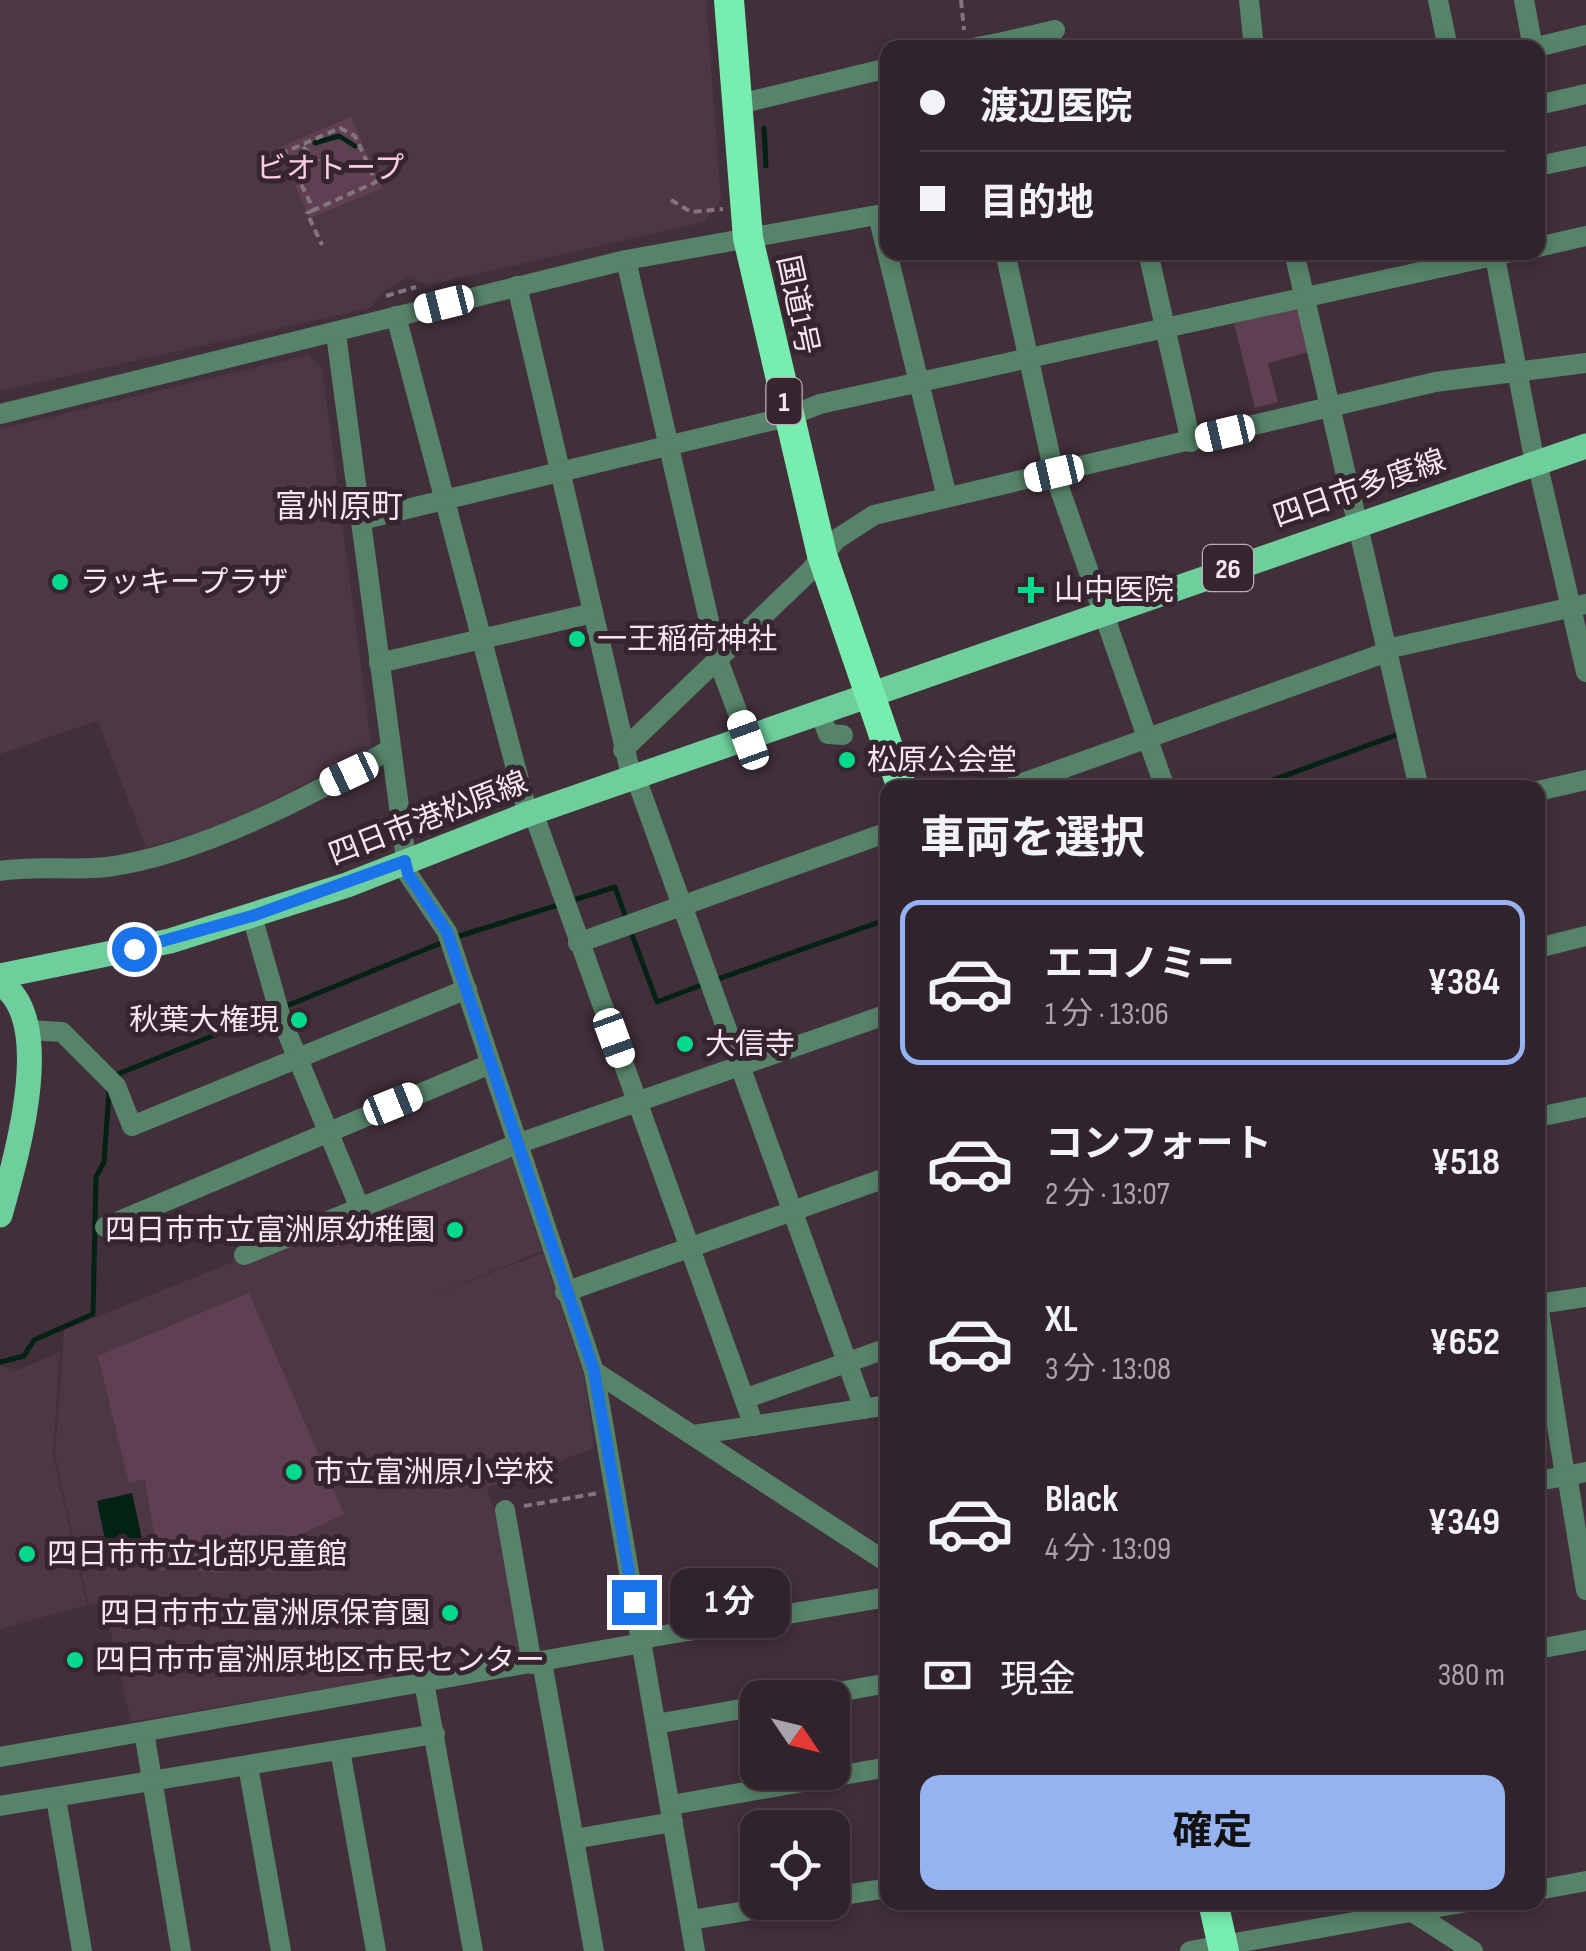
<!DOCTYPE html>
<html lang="ja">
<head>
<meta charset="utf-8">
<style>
  body { margin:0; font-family:"Sofia Sans Condensed","Noto Sans JP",sans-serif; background:#392b33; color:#f1f3f6; height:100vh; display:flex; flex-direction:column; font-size:38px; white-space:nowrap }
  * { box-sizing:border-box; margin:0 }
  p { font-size:32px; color:#a8a4a9 }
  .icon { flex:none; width:55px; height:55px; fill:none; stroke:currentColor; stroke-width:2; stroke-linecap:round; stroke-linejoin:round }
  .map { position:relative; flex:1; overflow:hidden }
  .sheet { position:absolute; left:880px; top:780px; width:665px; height:1130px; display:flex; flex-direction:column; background:#31232b; border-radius:20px; box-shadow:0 5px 15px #0003,0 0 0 2px #4c4047 }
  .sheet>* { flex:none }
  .top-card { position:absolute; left:880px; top:40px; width:665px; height:220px; border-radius:20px; box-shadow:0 5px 15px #0003,0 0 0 2px #4c4047; display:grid; align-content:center; height:220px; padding:0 40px; background:#31232b }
  .needle { width:65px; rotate:125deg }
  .tools { position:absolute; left:740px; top:1680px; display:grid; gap:20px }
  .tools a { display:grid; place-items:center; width:110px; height:110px; border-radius:20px; background:#31232b; box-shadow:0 5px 15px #0003,0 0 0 2px #4c4047; font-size:50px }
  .end { position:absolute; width:45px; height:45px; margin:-22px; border:12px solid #1a73e8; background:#fff; box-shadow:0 0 0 5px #fff }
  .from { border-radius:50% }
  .bubble { position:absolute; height:70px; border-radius:20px; background:#31232b; box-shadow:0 5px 15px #0003,0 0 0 2px #4c4047; font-size:32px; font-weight:700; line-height:70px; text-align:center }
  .car { position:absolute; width:30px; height:60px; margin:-30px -15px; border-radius:12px; box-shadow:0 0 8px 2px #0007; background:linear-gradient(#fff 24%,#345 0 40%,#fff 0 76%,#345 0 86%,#fff 0) }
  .top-card b { display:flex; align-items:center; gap:35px; height:95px; font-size:38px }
  .top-card b+b { border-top:2px solid #4c4047 }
  .top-card i { width:25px; height:25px; background:#f1f3f6 }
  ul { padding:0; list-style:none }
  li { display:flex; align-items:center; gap:30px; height:165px; margin:0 20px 15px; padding:0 20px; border:5px solid transparent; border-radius:20px }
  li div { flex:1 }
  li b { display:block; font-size:38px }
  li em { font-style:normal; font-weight:700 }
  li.selected { border-color:#95b2f1 }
  li>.icon { width:90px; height:90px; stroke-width:1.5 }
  h2 { padding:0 40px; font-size:45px; line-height:120px }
  .pay { display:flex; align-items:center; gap:25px; height:110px; padding:0 40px; font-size:38px }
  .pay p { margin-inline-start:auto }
  .action { display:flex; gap:20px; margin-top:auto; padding:20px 40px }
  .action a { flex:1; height:115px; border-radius:20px; background:#95b2f1; color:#111; font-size:40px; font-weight:700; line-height:115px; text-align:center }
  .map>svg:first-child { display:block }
  .built { fill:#4e3744 }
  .green { fill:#5f4052 }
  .water { fill:#032213 }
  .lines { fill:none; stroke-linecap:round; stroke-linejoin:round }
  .stream { stroke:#032213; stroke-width:5 }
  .path { stroke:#84747d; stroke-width:4; stroke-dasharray:8 5; stroke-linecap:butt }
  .minor { stroke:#568369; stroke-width:20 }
  .major { stroke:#6fcf9c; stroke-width:25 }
  .highway { stroke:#77edb0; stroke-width:30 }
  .route { stroke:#1a73e8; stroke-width:12 }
  .poi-dot { fill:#02d98b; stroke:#36252f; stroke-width:4 }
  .labels { text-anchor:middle; stroke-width:10; stroke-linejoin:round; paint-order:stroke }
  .shield { fill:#36252f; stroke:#bcaeb5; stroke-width:2.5 }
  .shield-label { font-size:28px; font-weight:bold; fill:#f5e8ef }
  .park-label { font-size:30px; fill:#fccbe6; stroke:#36252f }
  .street-label { font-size:30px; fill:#f5e8ef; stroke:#36252f }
  .poi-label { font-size:30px; fill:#f5e8ef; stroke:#36252f; text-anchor:start }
  .neighbourhood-label { font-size:32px; fill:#f5e8ef; stroke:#36252f }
</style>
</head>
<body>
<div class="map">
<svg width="1586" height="1951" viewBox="0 0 1586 1951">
  <rect width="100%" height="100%" fill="#412f39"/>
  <!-- built -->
  <g class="built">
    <path d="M0,0H706L721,200L704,222L428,285L407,278L383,291L370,308L0,391Z"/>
    <path d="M308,355L322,368L372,750L253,810L196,834L146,847L98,721L0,754V429Z"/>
    <path d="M499,1155L512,1158L542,1251L431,1296L543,1253L584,1375L594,1448L487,1488L505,1538L527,1654L131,1722L104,1603L89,1605L55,1456L64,1330Z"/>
    <path d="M60,1352L53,1456L87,1605L0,1629V1366L18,1370Z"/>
  </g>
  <!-- green -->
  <g class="green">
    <path d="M351,117L382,188L310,218L278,148Z"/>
    <path d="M1297,307L1309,352L1268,363L1278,402L1255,408L1234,323Z"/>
    <path d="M249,1293L344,1514L221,1573L178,1568L160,1571L145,1479L129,1483L98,1356Z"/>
  </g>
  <!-- water -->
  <path class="water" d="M132,1493L146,1557L110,1564L97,1501Z"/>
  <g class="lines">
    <!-- stream -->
    <g class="stream">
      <path d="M764,128L766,166"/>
      <path d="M315,143L339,136L355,146"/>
      <path d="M1251,788L1399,734"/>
      <path d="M574,900L615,887L626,918"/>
      <path d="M631,932L657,1002L704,984"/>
      <path d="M456,937L558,905"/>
      <path d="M718,979L888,919"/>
      <path d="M284,1007L446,941"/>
      <path d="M113,1076L274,1011"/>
      <path d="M0,1362L24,1356L34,1340L93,1314L96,1177L104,1162L109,1092"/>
    </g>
    <!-- path -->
    <g class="path">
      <path d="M961,0L964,30"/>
      <path d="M340,128L355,136L376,182L314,210L285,152Z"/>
      <path d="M303,147C317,158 323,175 344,164"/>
      <path d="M671,200L691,212L723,209"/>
      <path d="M314,210L307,213L322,245"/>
      <path d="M386,296L416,287"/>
      <path d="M524,1506L599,1493"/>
    </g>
    <!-- minor -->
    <g class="minor">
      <path d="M1249,0L1254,48"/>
      <path d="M1438,0L1448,48"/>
      <path d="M1524,0L1533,48"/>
      <path d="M1003,42L1055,30"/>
      <path d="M972,48L1003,42V48"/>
      <path d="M1533,48L1586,35"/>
      <path d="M735,105L888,68"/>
      <path d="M1538,105L1586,94"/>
      <path d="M1538,166L1586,156"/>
      <path d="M878,215L947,497"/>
      <path d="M1538,247L1586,236"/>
      <path d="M1005,252L1054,473L1165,788"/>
      <path d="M1148,252L1191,442"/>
      <path d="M1294,252L1419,788"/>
      <path d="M1494,252L1535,463"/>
      <path d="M626,260L718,660L748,740"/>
      <path d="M517,286L632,779"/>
      <path d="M396,316L528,814"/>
      <path d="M336,334L408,874L447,932L594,1371L695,1951"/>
      <path d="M0,414L626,260L888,213"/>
      <path d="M1537,462L1586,672"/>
      <path d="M361,520L787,417L820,404L1511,252"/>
      <path d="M1387,649L1586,604"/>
      <path d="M379,663L593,613"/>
      <path d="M820,713L828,734L843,735"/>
      <path d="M623,750L810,571L837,539L874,515L1435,382L1586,363"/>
      <path d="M636,778L864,1409"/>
      <path d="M1009,788L1387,652"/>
      <path d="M1538,791L1586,780"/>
      <path d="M533,812L754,1426"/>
      <path d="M0,871C36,865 72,871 107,867C196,855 314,796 390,749"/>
      <path d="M252,916L281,1018L359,1206"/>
      <path d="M578,943L888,832"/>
      <path d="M1538,948L1586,936"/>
      <path d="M28,1030L62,1032L116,1086L132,1126L467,989"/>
      <path d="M1538,1117L1586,1107"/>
      <path d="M105,1227L490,1064"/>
      <path d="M244,1255L517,1144L888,1014"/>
      <path d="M565,1292L888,1177"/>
      <path d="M1538,1304L1586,1297"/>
      <path d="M1538,1305L1565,1476"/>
      <path d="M594,1371L888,1563"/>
      <path d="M744,1399L888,1348"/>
      <path d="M694,1435L888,1405"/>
      <path d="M1567,1475L1586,1590"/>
      <path d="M1538,1481L1586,1472"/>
      <path d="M505,1510L532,1664"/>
      <path d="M641,1639L888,1597"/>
      <path d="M1538,1649L1586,1640"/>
      <path d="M542,1662L594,1951"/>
      <path d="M424,1682L473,1951"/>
      <path d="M805,1698L888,1683"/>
      <path d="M656,1724L758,1706"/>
      <path d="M144,1732L181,1951"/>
      <path d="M340,1750L376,1951"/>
      <path d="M0,1757L642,1643"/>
      <path d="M248,1766L281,1951"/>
      <path d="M56,1798L82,1951"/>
      <path d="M671,1805L888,1767"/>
      <path d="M0,1806L435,1734"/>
      <path d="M574,1839L673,1822"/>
      <path d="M1538,1890L1586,1881"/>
      <path d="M832,1897L888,1888"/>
      <path d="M1408,1909L1473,1951"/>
      <path d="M690,1920L802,1902"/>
      <path d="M1190,1951L1467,1902"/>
    </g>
    <!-- major -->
    <g class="major">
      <path d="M0,976L170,941L347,885L528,814L1586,446"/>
      <path d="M0,983C58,1020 15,1161 0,1215"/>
    </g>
    <!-- highway -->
    <g class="highway">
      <path d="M729,0L748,238L822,555L902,788"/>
      <path d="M1213,1902L1224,1951"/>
    </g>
  </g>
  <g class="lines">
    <!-- route -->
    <path class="route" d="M134,949L252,916L405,861L408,874L447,932L594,1371L634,1602"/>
  </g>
  <!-- markers -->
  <g class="poi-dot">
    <circle cx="60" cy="582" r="10"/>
    <path d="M1026 575h10v10h10v10h-10v10h-10v-10h-10v-10h10z"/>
    <circle cx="577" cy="639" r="10"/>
    <circle cx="847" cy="760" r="10"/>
    <circle cx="299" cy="1020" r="10"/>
    <circle cx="685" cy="1044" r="10"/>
    <circle cx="455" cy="1230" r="10"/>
    <circle cx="294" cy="1472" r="10"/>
    <circle cx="27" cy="1554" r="10"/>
    <circle cx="450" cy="1613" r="10"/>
    <circle cx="75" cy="1660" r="10"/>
  </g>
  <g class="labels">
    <!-- shield labels -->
    <g class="shield">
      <rect x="766.5" y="378" width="35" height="46" rx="8"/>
      <rect x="1203" y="545" width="50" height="46" rx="8"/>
    </g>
    <g class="shield-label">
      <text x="784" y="411">1</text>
      <text x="1228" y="578">26</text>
    </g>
    <!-- park labels -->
    <g class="park-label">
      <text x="330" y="178">ビオトープ</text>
    </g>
    <!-- street labels -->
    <g class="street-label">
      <text transform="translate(798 305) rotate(78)" y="10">国道1号</text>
      <text transform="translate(1359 488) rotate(-19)" y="10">四日市多度線</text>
      <text transform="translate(428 818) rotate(-21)" y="10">四日市港松原線</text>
    </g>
    <!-- poi labels -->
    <g class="poi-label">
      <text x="80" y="592">ラッキープラザ</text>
      <text x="1054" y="600">山中医院</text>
      <text x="597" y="649">一王稲荷神社</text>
      <text x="867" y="770">松原公会堂</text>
      <text x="279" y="1030" text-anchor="end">秋葉大権現</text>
      <text x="705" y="1054">大信寺</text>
      <text x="435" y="1240" text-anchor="end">四日市市立富洲原幼稚園</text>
      <text x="314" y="1482">市立富洲原小学校</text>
      <text x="47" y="1564">四日市市立北部児童館</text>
      <text x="430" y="1623" text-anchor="end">四日市市立富洲原保育園</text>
      <text x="95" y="1670">四日市市富洲原地区市民センター</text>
    </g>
    <!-- neighbourhood labels -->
    <g class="neighbourhood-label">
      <text x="339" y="517">富州原町</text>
    </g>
  </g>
</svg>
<div class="tools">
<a><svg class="needle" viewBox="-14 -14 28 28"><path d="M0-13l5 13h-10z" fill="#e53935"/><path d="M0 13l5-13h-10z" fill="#a8a4a9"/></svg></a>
<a><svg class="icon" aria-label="locate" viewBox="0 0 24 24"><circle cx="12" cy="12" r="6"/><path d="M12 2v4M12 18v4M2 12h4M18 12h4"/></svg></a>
</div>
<i class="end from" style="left:134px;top:949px"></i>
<i class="end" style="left:634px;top:1602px"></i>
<div class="bubble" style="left:670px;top:1568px;width:120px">1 分</div>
<i class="car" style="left:444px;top:304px;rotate:256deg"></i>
<i class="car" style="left:1225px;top:433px;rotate:257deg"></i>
<i class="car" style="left:1054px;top:473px;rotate:257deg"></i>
<i class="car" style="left:748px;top:740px;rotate:340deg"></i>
<i class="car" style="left:349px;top:774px;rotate:245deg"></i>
<i class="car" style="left:614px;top:1038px;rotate:160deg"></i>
<i class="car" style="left:393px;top:1104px;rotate:68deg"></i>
<div class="top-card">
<b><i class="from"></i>渡辺医院</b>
<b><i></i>目的地</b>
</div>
<section class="sheet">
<h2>車両を選択</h2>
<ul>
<li class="selected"><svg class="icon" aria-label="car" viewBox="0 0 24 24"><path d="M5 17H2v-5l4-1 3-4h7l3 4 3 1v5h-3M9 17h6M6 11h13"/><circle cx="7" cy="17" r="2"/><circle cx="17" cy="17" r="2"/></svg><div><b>エコノミー</b><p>1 分 · 13:06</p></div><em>¥384</em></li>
<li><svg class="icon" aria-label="car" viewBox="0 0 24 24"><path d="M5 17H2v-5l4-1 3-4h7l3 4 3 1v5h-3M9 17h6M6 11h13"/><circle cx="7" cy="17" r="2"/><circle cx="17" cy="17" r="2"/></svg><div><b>コンフォート</b><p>2 分 · 13:07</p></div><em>¥518</em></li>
<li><svg class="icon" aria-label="car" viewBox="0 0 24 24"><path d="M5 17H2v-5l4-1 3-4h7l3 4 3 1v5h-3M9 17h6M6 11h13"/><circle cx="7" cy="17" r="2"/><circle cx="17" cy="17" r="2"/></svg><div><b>XL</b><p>3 分 · 13:08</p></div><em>¥652</em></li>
<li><svg class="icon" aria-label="car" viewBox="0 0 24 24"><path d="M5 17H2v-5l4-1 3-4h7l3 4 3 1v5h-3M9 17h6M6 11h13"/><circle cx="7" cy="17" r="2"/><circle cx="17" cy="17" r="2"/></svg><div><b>Black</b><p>4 分 · 13:09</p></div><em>¥349</em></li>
</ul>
<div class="pay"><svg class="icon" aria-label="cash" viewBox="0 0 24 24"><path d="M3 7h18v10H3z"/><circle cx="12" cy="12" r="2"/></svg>現金<p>380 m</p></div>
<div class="action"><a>確定</a></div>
</section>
</div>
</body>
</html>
